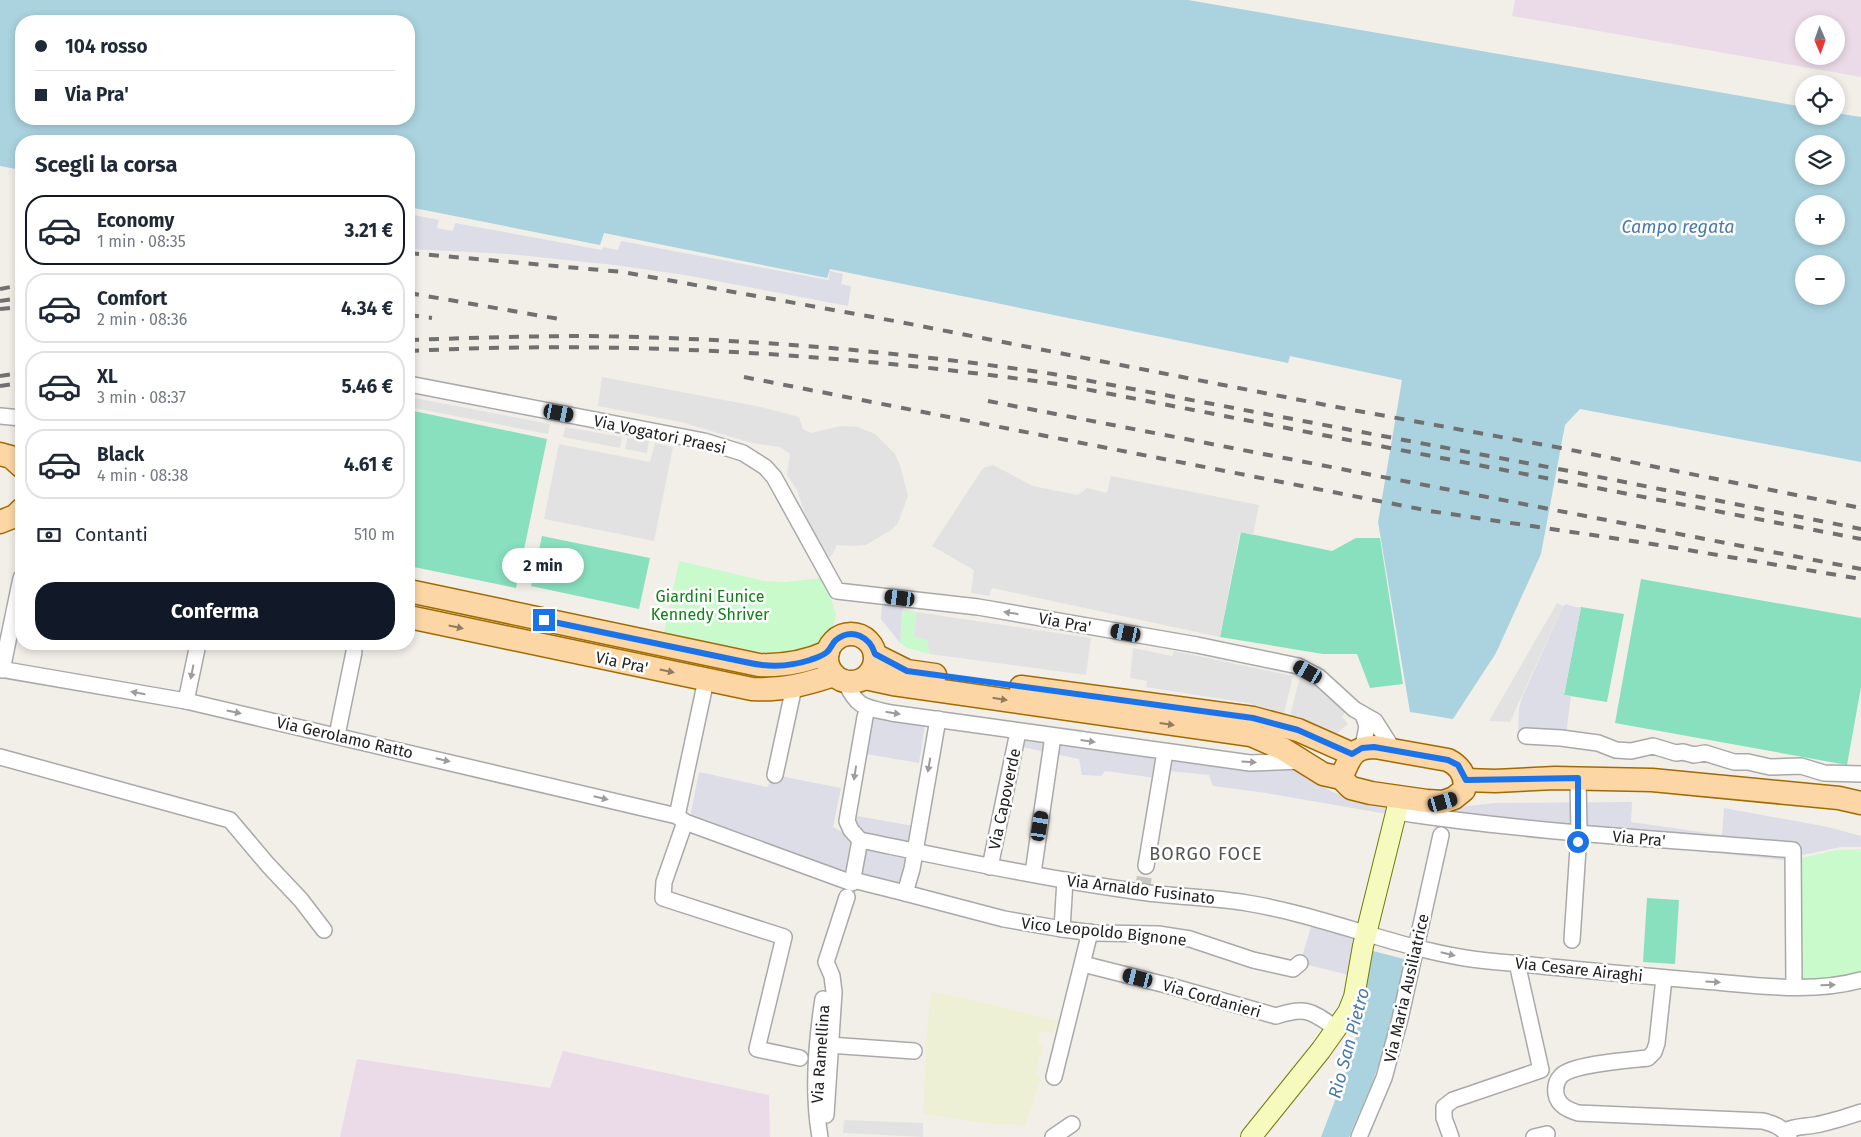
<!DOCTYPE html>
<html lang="it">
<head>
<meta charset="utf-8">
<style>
  body { margin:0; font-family:"Fira Sans",sans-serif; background:#f6f6f7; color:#1f2937; height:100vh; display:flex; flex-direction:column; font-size:19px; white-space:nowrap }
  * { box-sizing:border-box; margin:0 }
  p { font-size:16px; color:#747a83 }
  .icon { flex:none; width:28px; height:28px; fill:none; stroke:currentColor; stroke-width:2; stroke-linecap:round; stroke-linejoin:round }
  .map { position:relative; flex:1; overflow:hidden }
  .sheet { position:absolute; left:15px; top:135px; width:400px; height:515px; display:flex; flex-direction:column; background:#fff; border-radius:20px; box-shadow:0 2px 8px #0003 }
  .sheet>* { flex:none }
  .guide { position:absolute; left:15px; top:15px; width:400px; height:110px; border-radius:20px; box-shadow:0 2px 8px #0003; display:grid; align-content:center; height:110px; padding:0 20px; background:#fff }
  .needle { width:32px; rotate:178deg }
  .fabs { position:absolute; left:1795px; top:15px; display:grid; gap:10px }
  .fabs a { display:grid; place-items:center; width:50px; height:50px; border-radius:50%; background:#fff; box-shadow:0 2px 8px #0003; font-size:25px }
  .end { position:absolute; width:22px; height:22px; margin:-11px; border:6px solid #1a73e8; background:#fff; box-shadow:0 0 0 2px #fff }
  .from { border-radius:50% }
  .bubble { position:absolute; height:35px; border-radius:18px; background:#fff; box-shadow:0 2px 8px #0003; font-size:16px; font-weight:700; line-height:35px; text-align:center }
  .car { position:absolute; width:15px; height:30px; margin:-15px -8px; border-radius:6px; box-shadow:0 0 4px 1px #0007; background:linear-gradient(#222 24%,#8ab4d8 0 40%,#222 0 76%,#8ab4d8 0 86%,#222 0) }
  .guide b { display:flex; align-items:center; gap:18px; height:48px; font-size:19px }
  .guide b+b { border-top:1px solid #e0e1e3 }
  .guide i { width:12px; height:12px; background:#1f2937 }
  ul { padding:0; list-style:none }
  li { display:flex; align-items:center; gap:15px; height:70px; margin:0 10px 8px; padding:0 10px; border:2px solid #e0e1e3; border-radius:20px }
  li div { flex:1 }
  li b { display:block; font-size:19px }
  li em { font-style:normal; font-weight:700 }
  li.selected { border-color:#111827 }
  li>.icon { width:45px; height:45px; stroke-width:1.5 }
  h2 { padding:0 20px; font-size:22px; line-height:60px }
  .pay { display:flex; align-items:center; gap:12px; height:55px; padding:0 20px; font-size:19px }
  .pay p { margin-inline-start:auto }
  .primary-button { display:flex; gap:10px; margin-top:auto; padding:10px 20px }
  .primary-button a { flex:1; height:58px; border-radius:20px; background:#111827; color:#fff; font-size:20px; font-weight:700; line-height:58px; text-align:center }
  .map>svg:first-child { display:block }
  .industrial { fill:#ebdbe8; fill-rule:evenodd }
  .farmland { fill:#eef0d5 }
  .park { fill:#c8facc }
  .pitch { fill:#88e0be }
  .parking { fill:#e2e2e2 }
  .plaza { fill:#dddde8 }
  .water { fill:#aad3df; fill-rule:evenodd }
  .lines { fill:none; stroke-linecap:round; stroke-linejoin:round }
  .street-tunnel { stroke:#c8c6c1; stroke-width:15; stroke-dasharray:15 8; stroke-linecap:butt }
  .street-casing { stroke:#a9a9a9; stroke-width:18 }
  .secondary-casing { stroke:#707d05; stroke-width:22 }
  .primary-casing { stroke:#a06b00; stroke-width:25 }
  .street { stroke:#fff; stroke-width:15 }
  .secondary { stroke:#f7fabf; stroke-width:20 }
  .primary { stroke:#fcd6a4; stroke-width:22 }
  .rail { stroke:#707070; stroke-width:4; stroke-dasharray:10 10; stroke-linecap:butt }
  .oneway { fill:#9c9c9c }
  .oneway2 { fill:#8f7c63 }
  .route { stroke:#1a73e8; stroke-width:6 }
  .labels { text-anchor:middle; stroke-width:5; stroke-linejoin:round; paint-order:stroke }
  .street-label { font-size:16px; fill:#222; stroke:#fff }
  .park-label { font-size:16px; fill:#0c8416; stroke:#fff }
  .water-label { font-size:18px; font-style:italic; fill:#4a7aab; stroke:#fff }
  .neighbourhood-label { font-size:18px; letter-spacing:1px; fill:#555; stroke:#fff }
</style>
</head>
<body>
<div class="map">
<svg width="1861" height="1137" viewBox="0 0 1861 1137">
  <rect width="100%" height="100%" fill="#f2efe9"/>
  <!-- industrial -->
  <g class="industrial">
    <path d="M1515,0H1861V77L1512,16ZM1804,24H1836V56H1804Z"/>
    <path d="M563,1051L769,1095L770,1137H340L357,1059L550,1088Z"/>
  </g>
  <!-- farmland -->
  <path class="farmland" d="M931,992L969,999L1065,1023L1063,1028L1055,1027L1053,1033L1040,1031L1038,1044L1043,1046L1036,1074L1041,1078L1025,1126L1000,1123L999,1125L923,1114L926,1042Z"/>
  <!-- park -->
  <g class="park">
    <path d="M679,561L765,581L785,582L820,578L830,594L836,615L833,628L822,640L809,650L772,654L664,633Z"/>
    <path d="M903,610L916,612L914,637L927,640L930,654L907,648L900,643Z"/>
    <path d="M1861,849V975L1844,981L1800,979L1801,858L1837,850Z"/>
  </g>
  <!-- pitch -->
  <g class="pitch">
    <path d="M409,410L547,439L516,588L409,566Z"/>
    <path d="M1241,532L1332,551L1356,538H1380L1403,684L1370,688L1357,654H1323L1220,637Z"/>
    <path d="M542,536L650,558L639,609L531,586Z"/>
    <path d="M1641,579L1861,618V687L1847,765L1615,723Z"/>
    <path d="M1581,607L1624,614L1607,702L1564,695Z"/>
    <path d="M1647,898L1679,900L1675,964L1643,962Z"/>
  </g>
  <!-- parking -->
  <g class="parking">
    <path d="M602,377L761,407L799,417L803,429L811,433L841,426L858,427L875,434L895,454L900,465L908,496L898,523L891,530L866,545L856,546L837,545L832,555L827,559L809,527L797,490L787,475L790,454L780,447L752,443L681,422L598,406Z"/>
    <path d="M409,397L550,424L548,434L409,407Z"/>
    <path d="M565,427L622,437L620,448L563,437Z"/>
    <path d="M627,438L649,441L647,453L625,449Z"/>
    <path d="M655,443L673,447L654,541L544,519L559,444L650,462Z"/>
    <path d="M993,465L1033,486L1078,495L1087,488L1107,493L1111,476L1259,505L1253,535L1240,532L1220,637L992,588L989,596L971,593L974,570L932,546L983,468Z"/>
    <path d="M1557,603L1563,606L1510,722L1489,721Z"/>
    <path d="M916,612L1091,638L1086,675L930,654L927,640L914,637Z"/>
    <path d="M1133,648L1172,656L1174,651L1293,676L1284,713L1248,703L1146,687L1147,681L1130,678Z"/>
    <path d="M1300,677L1314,684L1345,712L1342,717L1348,724L1336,734L1329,733L1290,716Z"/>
    <path d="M926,709L1083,730L1082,734L925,713Z"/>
    <path d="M1151,740L1235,752L1234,757L1151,745Z"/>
    <path d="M844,1120L923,1123V1137L843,1133Z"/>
  </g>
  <!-- plaza -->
  <g class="plaza">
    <path d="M409,214L439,220L437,228L453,231L455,223L602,250L603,247L618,250L621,241L828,280L830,271L843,274L841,284L851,286L848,306L685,275L614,265L509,254L409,249Z"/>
    <path d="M882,603L903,605L900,643L881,619Z"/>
    <path d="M1566,604L1575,607H1581L1564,695L1571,696L1566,735L1518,732L1519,709L1521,700L1563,606Z"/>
    <path d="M871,717L925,725L919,763L866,754Z"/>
    <path d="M1019,736L1295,767L1332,792L1384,805L1387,814L1266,793L1213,786L1209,775L1168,771L1156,778L1105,771L1101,776L1082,775L1079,759L1017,746Z"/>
    <path d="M699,772L767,787L775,775L841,788L833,827L851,837L844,877L689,821Z"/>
    <path d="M1632,802L1631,822L1722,835L1724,808L1828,827L1861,836V847H1841L1802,855L1793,861L1688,850L1578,842L1571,839L1443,827L1402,819L1451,808L1495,803Z"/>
    <path d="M857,816L914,826L903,890L846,876Z"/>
    <path d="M1311,927L1357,939L1349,975L1300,963Z"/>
  </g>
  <!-- water -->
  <g class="water">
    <path d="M0,0H1188L1804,107V116H1836V113L1861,117V462L1580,409L1565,425L1541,554L1496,653L1453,719L1410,712L1378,522L1402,380L1290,356L1288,363L830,269L827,278L604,233L600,245L409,207V141H21V170L0,166ZM21,21H409V119H21ZM1804,144H1836V176H1804ZM1804,204H1836V236H1804ZM1804,264H1836V296H1804Z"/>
    <path d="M1373,951L1404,959L1391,1027L1372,1084L1349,1137H1321L1352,1056Z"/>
  </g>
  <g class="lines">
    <!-- street-tunnel -->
    <path class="street-tunnel" d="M1142,892L1146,866"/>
    <defs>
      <g id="street">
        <path d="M409,384L704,441L743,453L765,467L774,477L837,591L978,607L1197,645L1298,666L1319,677L1354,709L1375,721L1394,751"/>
        <path d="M0,416L21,418"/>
        <path d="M0,669L186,701L677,816L685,822L852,883L860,840"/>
        <path d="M2,670L21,578"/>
        <path d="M841,680L845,681C857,708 864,707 891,713L1250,763L1301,761"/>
        <path d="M186,701L198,644"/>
        <path d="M868,708L865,717L847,821L851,830L860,840C953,859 1046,879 1141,892C1176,897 1212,897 1247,903C1321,915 1391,946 1465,958C1490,962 1516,963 1541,966C1595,971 1649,977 1704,981C1754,985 1812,994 1861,980"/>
        <path d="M1363,715L1367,726L1363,747"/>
        <path d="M337,735L354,652"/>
        <path d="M1526,736L1561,738L1598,743L1616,750L1631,751L1653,746L1676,753L1683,752L1694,755L1705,753L1734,762H1748L1770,767L1801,766L1824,773L1861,774"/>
        <path d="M0,757L230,820L268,865L301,900L324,930"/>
        <path d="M775,775L794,687"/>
        <path d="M1397,812C1528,832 1661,839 1793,850L1794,987"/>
        <path d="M677,816L706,680"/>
        <path d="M685,822L664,882L663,898L784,937L757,1049L800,1058"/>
        <path d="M1146,866L1165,752"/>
        <path d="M990,867L1018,732"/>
        <path d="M1033,873L1053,736"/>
        <path d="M853,880L905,893L912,869L938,719"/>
        <path d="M905,893L1004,919L1062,929L1094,933L1158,934L1190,939L1253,960L1293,969L1300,963"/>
        <path d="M1062,929L1065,880"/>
        <path d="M1572,940L1579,833L1578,779"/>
        <path d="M1083,964L1174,987L1276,1016C1307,1006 1311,1011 1337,1029"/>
        <path d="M1664,978L1657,1043L1654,1052L1648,1058C1630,1060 1571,1064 1561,1076C1556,1081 1555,1087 1556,1094C1558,1106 1569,1110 1578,1113L1763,1121C1774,1124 1782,1127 1789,1137"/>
        <path d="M829,1045L914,1051"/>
        <path d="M1054,1077L1090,932"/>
        <path d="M826,1115L834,992L832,976L826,962L847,897"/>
        <path d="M1785,1131C1796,1126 1804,1127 1815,1125C1831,1122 1846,1117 1861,1112"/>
        <path d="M820,1137C812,1092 816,1044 823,999"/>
        <path d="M1053,1137L1072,1124"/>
        <path d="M1359,1137L1384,1078L1400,1019L1441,835"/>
        <path d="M1451,1137L1444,1118V1107L1453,1100L1541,1070L1517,963"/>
        <path d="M1534,1137L1547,1134"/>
      </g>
      <path id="secondary" d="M1251,1137L1321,1050L1348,1012L1354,997L1363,946L1400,797"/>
      <g id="primary">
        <path d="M0,454L11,457L21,466"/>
        <path d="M0,522L15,516L21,510"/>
        <path d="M409,591L759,665C784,666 806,662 828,652"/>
        <path d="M409,617L752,689C781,691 807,684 834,675"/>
        <circle cx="851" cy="658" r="24"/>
        <path d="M875,655L907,671L935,675"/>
        <path d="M865,678L893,684L1251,735L1283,749L1323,774L1341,778L1351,788L1371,793L1427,801L1443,802L1454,798L1464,790C1467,776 1460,766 1448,760L1375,747C1351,747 1350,759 1341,778"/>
        <path d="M1021,687L1253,718L1298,730L1352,754"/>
        <path d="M1466,780L1495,781L1555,778L1652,780L1839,798L1861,803"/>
      </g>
    </defs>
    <!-- street casing -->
    <use href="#street" class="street-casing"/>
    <!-- secondary casing -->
    <use href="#secondary" class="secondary-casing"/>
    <!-- primary casing -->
    <use href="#primary" class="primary-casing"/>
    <!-- street -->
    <use href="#street" class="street"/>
    <!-- secondary -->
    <use href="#secondary" class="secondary"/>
    <!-- primary -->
    <use href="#primary" class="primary"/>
    <!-- rail -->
    <g class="rail">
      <path d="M409,253L623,272L900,322L1331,406L1561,448L1861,508"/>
      <path d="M0,289L21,285"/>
      <path d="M409,293L565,320"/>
      <path d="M0,301L21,298"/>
      <path d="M0,309L21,307"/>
      <path d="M409,315L432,318"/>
      <path d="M409,340C468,338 527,336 586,336C741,338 899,351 1053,374L1569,471L1861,529"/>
      <path d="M409,351C628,340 848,354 1064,385L1861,539"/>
      <path d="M0,376L21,373"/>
      <path d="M744,377L1430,511L1646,543L1861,579"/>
      <path d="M0,386L21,383"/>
      <path d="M988,401L1861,569"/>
    </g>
  </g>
  <!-- one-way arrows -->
  <defs><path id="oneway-solid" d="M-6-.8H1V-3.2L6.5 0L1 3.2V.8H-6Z" transform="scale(1.25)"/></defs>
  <g class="oneway">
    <use href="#oneway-solid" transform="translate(1011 613) rotate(-171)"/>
    <use href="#oneway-solid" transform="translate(192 672) rotate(101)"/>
    <use href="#oneway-solid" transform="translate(138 693) rotate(-170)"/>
    <use href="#oneway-solid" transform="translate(234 712) rotate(12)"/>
    <use href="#oneway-solid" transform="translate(893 713) rotate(9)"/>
    <use href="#oneway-solid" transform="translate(1088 741) rotate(8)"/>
    <use href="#oneway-solid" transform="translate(443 760) rotate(13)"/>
    <use href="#oneway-solid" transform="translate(1249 762) rotate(3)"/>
    <use href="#oneway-solid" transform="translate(929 765) rotate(100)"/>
    <use href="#oneway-solid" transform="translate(855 773) rotate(99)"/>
    <use href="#oneway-solid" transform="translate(601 798) rotate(13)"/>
    <use href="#oneway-solid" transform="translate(1448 954) rotate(13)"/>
    <use href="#oneway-solid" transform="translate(1713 982) rotate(4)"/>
    <use href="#oneway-solid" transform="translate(1828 985) rotate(-2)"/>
  </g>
  <g class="oneway2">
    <use href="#oneway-solid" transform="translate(456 627) rotate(12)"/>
    <use href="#oneway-solid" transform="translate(667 671) rotate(12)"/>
    <use href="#oneway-solid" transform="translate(1000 699) rotate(9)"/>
    <use href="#oneway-solid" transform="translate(1167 724) rotate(8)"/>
  </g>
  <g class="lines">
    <!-- route -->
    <path class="route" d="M544,620L745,662C766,667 789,667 810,660C815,658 823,656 827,652C831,649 832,643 836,640C852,627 870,637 875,654L907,671L1253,718L1298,730L1352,754L1362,748L1374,747L1448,760L1458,765L1466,780L1578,778V842"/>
  </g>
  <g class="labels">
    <!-- street labels -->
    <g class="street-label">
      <text transform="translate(660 434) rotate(12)" y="6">Via Vogatori Praesi</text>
      <text transform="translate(1065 622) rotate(10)" y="6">Via Pra'</text>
      <text transform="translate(622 662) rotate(12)" y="6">Via Pra'</text>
      <text transform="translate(345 737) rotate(13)" y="6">Via Gerolamo Ratto</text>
      <text transform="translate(1004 799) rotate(-78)" y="6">Via Capoverde</text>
      <text transform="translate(1639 838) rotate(5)" y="6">Via Pra'</text>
      <text transform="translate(1141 889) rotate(7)" y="6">Via Arnaldo Fusinato</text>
      <text transform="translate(1104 931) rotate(6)" y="6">Vico Leopoldo Bignone</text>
      <text transform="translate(1579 969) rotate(6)" y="6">Via Cesare Airaghi</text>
      <text transform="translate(1406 988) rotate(-77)" y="6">Via Maria Ausiliatrice</text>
      <text transform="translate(1212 998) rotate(16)" y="6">Via Cordanieri</text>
      <text transform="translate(820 1054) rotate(-86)" y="6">Via Ramellina</text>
    </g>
    <!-- park labels -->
    <g class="park-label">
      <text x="710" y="602">Giardini Eunice<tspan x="710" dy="18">Kennedy Shriver</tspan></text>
    </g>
    <!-- water labels -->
    <g class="water-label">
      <text x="1678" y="233">Campo regata</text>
      <text transform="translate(1349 1043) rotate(-75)" y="6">Rio San Pietro</text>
    </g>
    <!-- neighbourhood labels -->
    <g class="neighbourhood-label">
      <text x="1206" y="860">BORGO FOCE</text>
    </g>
  </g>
</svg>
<div class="fabs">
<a><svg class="needle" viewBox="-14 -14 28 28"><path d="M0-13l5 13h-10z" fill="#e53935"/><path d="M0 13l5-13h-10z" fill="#747a83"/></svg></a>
<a><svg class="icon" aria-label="locate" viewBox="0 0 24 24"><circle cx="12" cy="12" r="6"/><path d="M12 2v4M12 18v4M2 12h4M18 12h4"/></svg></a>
<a><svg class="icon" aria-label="layers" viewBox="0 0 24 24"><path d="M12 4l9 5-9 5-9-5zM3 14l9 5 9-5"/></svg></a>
<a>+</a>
<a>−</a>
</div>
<i class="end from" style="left:1578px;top:842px"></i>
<i class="end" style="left:544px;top:620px"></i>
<div class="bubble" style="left:502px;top:548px;width:82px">2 min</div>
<i class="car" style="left:559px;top:413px;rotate:101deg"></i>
<i class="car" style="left:900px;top:598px;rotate:277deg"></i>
<i class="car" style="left:1126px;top:633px;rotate:281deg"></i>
<i class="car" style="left:1308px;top:672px;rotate:300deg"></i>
<i class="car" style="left:1443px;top:802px;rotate:74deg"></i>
<i class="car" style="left:1040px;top:826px;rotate:9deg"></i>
<i class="car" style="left:1138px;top:978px;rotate:284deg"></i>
<div class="guide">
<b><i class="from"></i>104 rosso</b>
<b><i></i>Via Pra'</b>
</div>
<section class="sheet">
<h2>Scegli la corsa</h2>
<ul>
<li class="selected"><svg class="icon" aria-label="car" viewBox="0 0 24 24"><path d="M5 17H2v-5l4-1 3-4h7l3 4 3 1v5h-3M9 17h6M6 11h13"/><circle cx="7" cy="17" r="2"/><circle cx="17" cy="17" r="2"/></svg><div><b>Economy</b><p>1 min · 08:35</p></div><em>3.21 €</em></li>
<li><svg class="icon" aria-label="car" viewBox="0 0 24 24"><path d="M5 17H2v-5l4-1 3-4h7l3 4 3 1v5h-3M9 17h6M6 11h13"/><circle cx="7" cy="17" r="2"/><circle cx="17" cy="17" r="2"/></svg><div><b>Comfort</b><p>2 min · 08:36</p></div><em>4.34 €</em></li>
<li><svg class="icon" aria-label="car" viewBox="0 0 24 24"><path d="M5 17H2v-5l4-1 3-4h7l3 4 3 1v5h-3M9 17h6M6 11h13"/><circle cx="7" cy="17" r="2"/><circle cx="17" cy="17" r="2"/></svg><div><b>XL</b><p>3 min · 08:37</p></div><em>5.46 €</em></li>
<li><svg class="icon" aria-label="car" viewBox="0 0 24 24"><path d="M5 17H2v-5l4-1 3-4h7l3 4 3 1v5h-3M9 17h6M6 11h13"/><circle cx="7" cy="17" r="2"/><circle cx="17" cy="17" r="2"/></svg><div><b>Black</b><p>4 min · 08:38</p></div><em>4.61 €</em></li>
</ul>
<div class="pay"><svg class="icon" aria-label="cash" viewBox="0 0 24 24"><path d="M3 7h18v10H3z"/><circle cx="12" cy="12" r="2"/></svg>Contanti<p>510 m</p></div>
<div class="primary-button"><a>Conferma</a></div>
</section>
</div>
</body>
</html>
